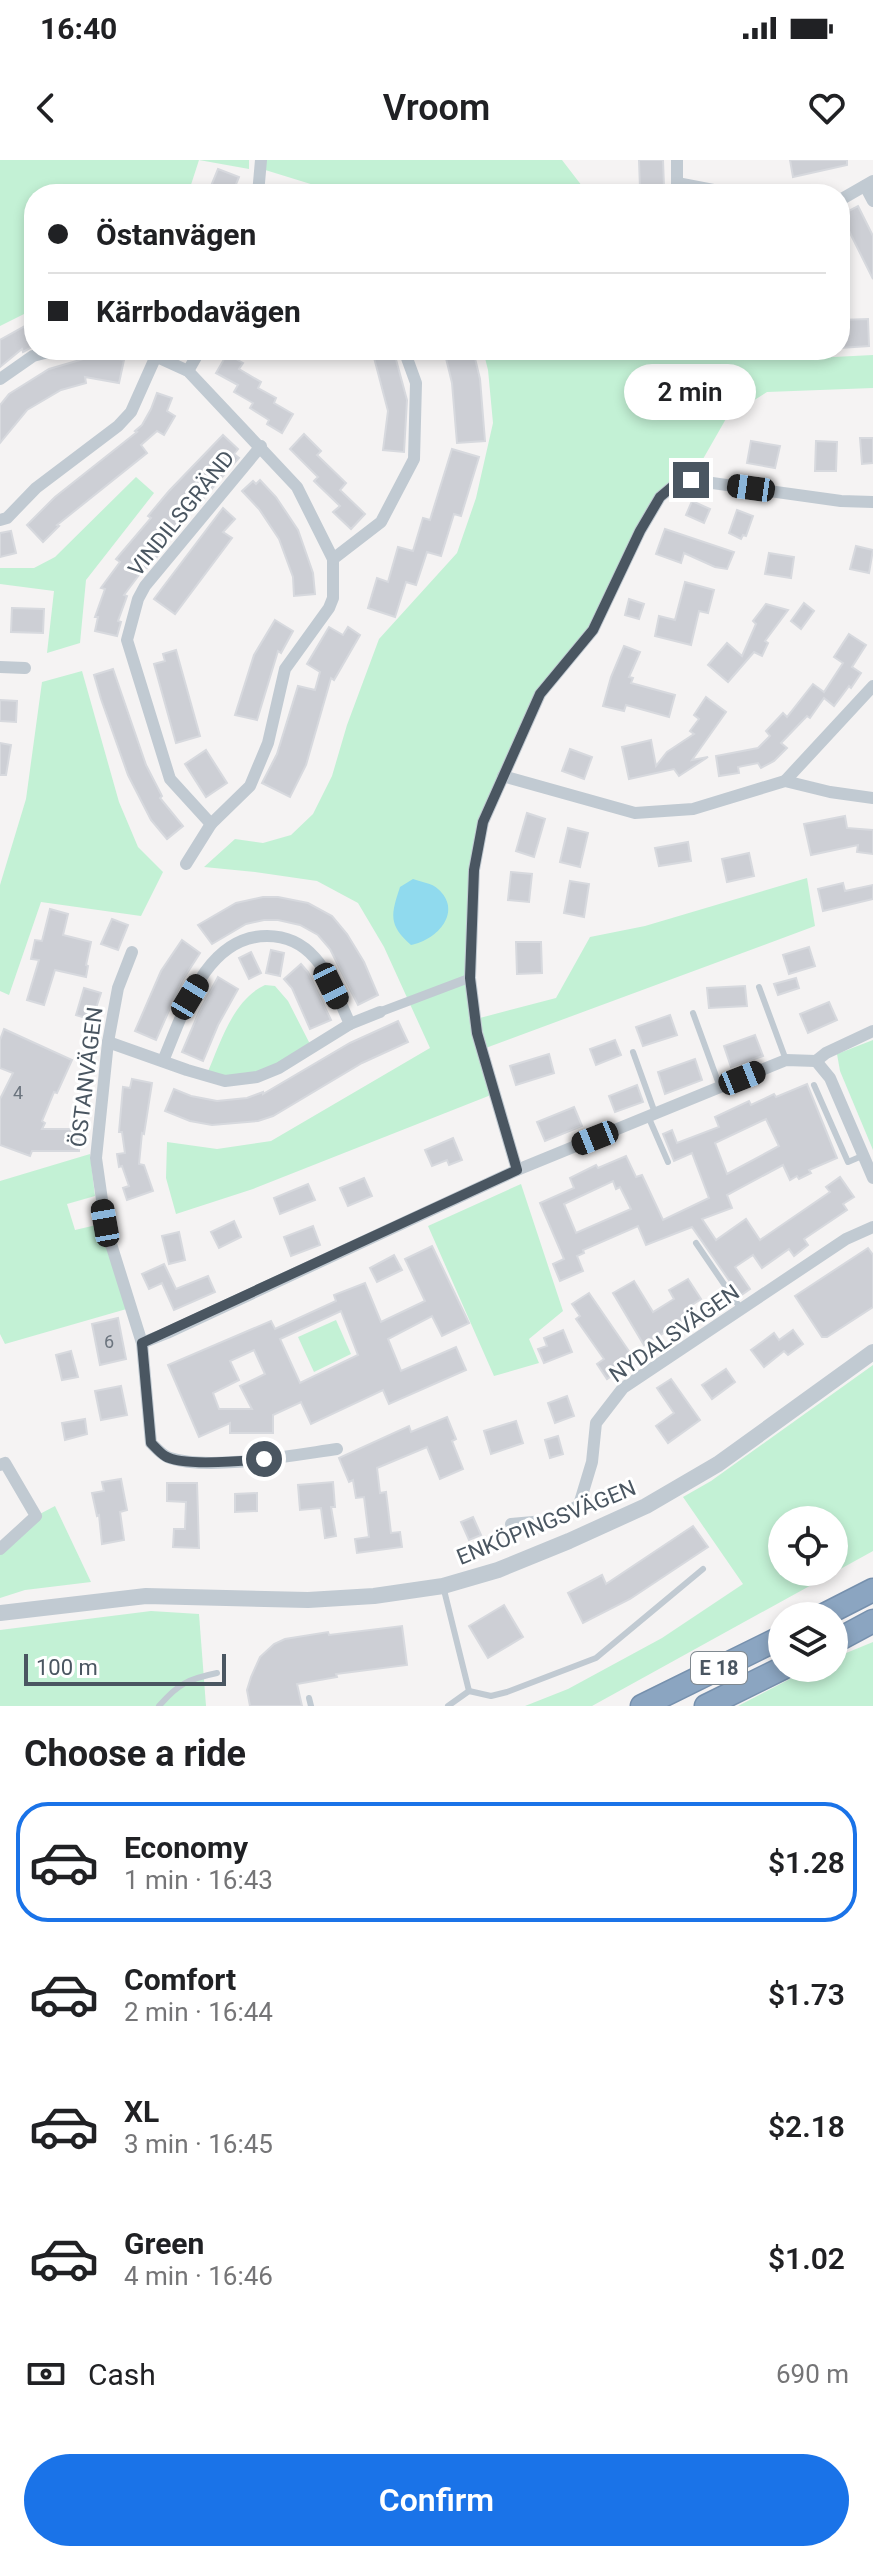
<!DOCTYPE html>
<html lang="en">
<head>
<meta charset="utf-8">
<style>
  body { margin:0; font-family:Roboto,sans-serif; background:#f6f6f6; color:#202124; height:100vh; display:flex; flex-direction:column; font-size:30px; white-space:nowrap }
  * { box-sizing:border-box; margin:0 }
  p { font-size:26px; color:#757577 }
  .icon { flex:none; width:44px; height:44px; fill:none; stroke:currentColor; stroke-width:2; stroke-linecap:round; stroke-linejoin:round }
  .map { position:relative; height:1546px; overflow:hidden }
  .side { display:flex; flex-direction:column; background:#fff; flex:1 }
  .side>* { flex:none }
  .top-card { position:absolute; left:24px; top:24px; width:826px; height:176px; border-radius:32px; box-shadow:0 4px 12px #0003; display:grid; align-content:center; height:176px; padding:0 24px; background:#fff }
  .controls { position:absolute; left:768px; top:1346px; display:grid; gap:16px }
  .controls a { display:grid; place-items:center; width:80px; height:80px; border-radius:50%; background:#fff; box-shadow:0 4px 12px #0003; font-size:40px }
  .scale { position:absolute; left:24px; bottom:20px; width:202px; box-sizing:border-box; padding-left:8px; border:4px solid #4a5661; border-top:0; font-size:22px; line-height:28px; white-space:nowrap; color:#4a5661; -webkit-text-stroke:6px #fff; paint-order:stroke }
  .end { position:absolute; width:36px; height:36px; margin:-18px; border:10px solid #4a5661; background:#fff; box-shadow:0 0 0 4px #fff }
  .from { border-radius:50% }
  .bubble { position:absolute; height:56px; border-radius:28px; background:#fff; box-shadow:0 4px 12px #0003; font-size:26px; font-weight:600; line-height:56px; text-align:center }
  .car { position:absolute; width:24px; height:48px; margin:-24px -12px; border-radius:10px; box-shadow:0 0 6px 2px #0007; background:linear-gradient(#222 24%,#8ab4d8 0 40%,#222 0 76%,#8ab4d8 0 86%,#222 0) }
  .top-card b { display:flex; align-items:center; gap:28px; height:76px; font-size:30px }
  .top-card b+b { border-top:2px solid #e0e0e0 }
  .top-card i { width:20px; height:20px; background:#202124 }
  ul { padding:0; list-style:none }
  li { display:flex; align-items:center; gap:24px; height:120px; margin:0 16px 12px; padding:0 8px; border:4px solid transparent; border-radius:32px }
  li div { flex:1 }
  li b { display:block; font-size:30px }
  li em { font-style:normal; font-weight:600 }
  li.current { border-color:#1a73e8 }
  li>.icon { width:72px; height:72px; stroke-width:1.5 }
  h2 { padding:0 24px; font-size:36px; line-height:96px }
  .pay { display:flex; align-items:center; gap:20px; height:88px; padding:0 24px; font-size:30px }
  .pay p { margin-inline-start:auto }
  .action { display:flex; gap:16px; margin-top:auto; padding:16px 24px }
  .action a { flex:1; height:92px; border-radius:48px; background:#1a73e8; color:#fff; font-size:32px; font-weight:600; line-height:92px; text-align:center }
  .status { display:flex; justify-content:space-between; align-items:center; height:56px; padding:0 40px; background:#fff; direction:ltr }
  .status svg { height:22px; fill:currentColor }
  header { display:flex; justify-content:space-between; align-items:center; height:104px; padding:0 24px; background:#fff; font-size:36px; font-weight:600 }
  .map>svg:first-child { display:block }
  .green { fill:#c3f1d5; fill-rule:evenodd }
  .water { fill:#90daee }
  .building { fill:#cdcfd5; stroke:#d7d9de; stroke-width:2; fill-rule:evenodd }
  .lines { fill:none; stroke-linecap:round; stroke-linejoin:round }
  .motorway-casing { stroke:#7690ad; stroke-width:25 }
  .service { stroke:#c1cad2; stroke-width:6 }
  .pedestrian { stroke:#c1cad2; stroke-width:9 }
  .minor { stroke:#c1cad2; stroke-width:12 }
  .tertiary { stroke:#c1cad2; stroke-width:16 }
  .motorway { stroke:#8ba5c1; stroke-width:22 }
  .route { stroke:#4a5661; stroke-width:10 }
  .labels { text-anchor:middle; stroke-width:6; stroke-linejoin:round; paint-order:stroke }
  .number-label { font-size:18px; fill:#6b747e }
  .shield { fill:#fff; stroke:#808990; stroke-width:2 }
  .shield-label { font-size:20px; font-weight:bold; fill:#4a5661 }
  .street-label { font-size:22px; fill:#4a5661; stroke:#fff }
</style>
</head>
<body>
<div class="status"><b>16:40</b><svg viewBox="0 0 49 12"><path d="M0 12V9h3v3zM5 12V6h3v6zM10 12V3h3v9zM15 12V0h3v12zM26 1h20v11H26zM47 4h2v5h-2z"/></svg></div>
<header><svg class="icon" aria-label="back" viewBox="0 0 24 24"><path d="M15 5l-7 7 7 7"/></svg>Vroom<svg class="icon" aria-label="heart" viewBox="0 0 24 24"><path d="M12 20l-8-8c-3-5 5-10 8-4 3-6 11-1 8 4z"/></svg></header>
<div class="map">
<svg width="873" height="1546" viewBox="0 0 873 1546">
  <rect width="100%" height="100%" fill="#f5f3f3"/>
  <!-- green -->
  <g class="green">
    <path d="M0,0H249V9L199,0L188,34H34V149L0,166Z"/>
    <path d="M262,0H562L582,26L630,34H343L262,9Z"/>
    <path d="M483,190H773L774,200L873,195V228L767,232L727,257L691,320L660,337L593,470L540,534L503,616L474,710L476,859L556,838L590,777L645,766L807,718L815,766L483,889L496,933L253,1029L176,1054L166,1018L167,982L217,989L271,981L430,888L384,787L358,743L317,721L255,712L204,707L235,679L263,683L291,675L313,654L332,616L347,565L379,479L457,393L476,338L493,263L488,210Z"/>
    <path d="M136,317L154,333L86,420L80,483L47,493L54,431L0,424V408H34L55,397Z"/>
    <path d="M82,511L119,642L138,687L163,712L141,756L41,742L9,835L0,831V725L26,639L42,522Z"/>
    <path d="M265,825L275,826L288,841L311,886L257,917L206,916C220,885 232,840 265,825Z"/>
    <path d="M873,880V990L840,911L837,894Z"/>
    <path d="M90,994L95,1036L67,1044L75,1070L105,1063L130,1148L5,1184L0,1174V1021Z"/>
    <path d="M521,1024L563,1151L529,1179L539,1203L494,1216L428,1066Z"/>
    <path d="M336,1160L351,1194L314,1212L298,1177Z"/>
    <path d="M873,1205V1391L592,1546H525L568,1529L662,1478L743,1424L683,1337L711,1321ZM782,1360H834V1412H782Z"/>
    <path d="M55,1346L91,1422L25,1430L0,1438V1389L36,1356Z"/>
    <path d="M151,1451L199,1454L206,1546H0V1470Z"/>
    <path d="M873,1482V1546H738L811,1508H834V1498Z"/>
  </g>
  <!-- water -->
  <path class="water" d="M413,719C421,722 432,723 438,729C463,751 438,780 411,785C388,765 391,754 400,727Z"/>
  <!-- building -->
  <g class="building">
    <path d="M639,0H663L664,27L640,28Z"/>
    <path d="M790,0H847V5L793,17Z"/>
    <path d="M218,9L239,17L232,34H214L216,28L211,26Z"/>
    <path d="M858,46L873,76V119L841,55Z"/>
    <path d="M868,159L869,186L840,188V160Z"/>
    <path d="M34,161V186L23,192L22,189L0,207V180Z"/>
    <path d="M372,190H382L384,195L394,192L407,240L404,292L383,290L388,251Z"/>
    <path d="M444,190H473L480,219L485,281L457,283L452,223Z"/>
    <path d="M227,194L243,203L239,209L261,222L258,228L276,238L274,243L293,254L282,273L267,264L269,260L250,248L253,243L234,232L238,225L216,213Z"/>
    <path d="M97,195L124,200L119,223L85,217L86,223L61,230L27,250L0,283V245L9,234L49,209Z"/>
    <path d="M157,233L172,238L167,251L175,256L164,275L157,271L141,285L147,293L57,365L59,366L43,382L27,365L55,337L137,272L135,271L142,265L151,249Z"/>
    <path d="M304,274L321,291L317,295L346,323L340,330L365,354L351,369L333,352L340,346L314,321L318,317L290,289Z"/>
    <path d="M223,275L238,289L234,294L239,298L172,374L154,395L157,397L147,408L145,407L124,435L127,436L118,461L121,462L117,476L95,471L98,457H95L105,429L101,428L120,402L116,399L151,358L148,356L169,331Z"/>
    <path d="M860,278H873V303L862,304Z"/>
    <path d="M751,281L780,286L775,308L747,303Z"/>
    <path d="M816,281L837,282L836,311H815Z"/>
    <path d="M452,289L479,297L461,356L454,354L441,396L427,392L416,425L406,422L395,457L368,448L377,418L388,422L398,387L413,391L423,358L430,360Z"/>
    <path d="M260,320L276,337L298,370L313,413L315,434L294,436L293,417L279,379L259,349L242,331L253,321L256,324Z"/>
    <path d="M692,341L710,349L704,363L686,355Z"/>
    <path d="M223,348L235,359L223,372L232,378L175,454L154,439Z"/>
    <path d="M737,350L753,356L746,376L743,375L741,379L729,373Z"/>
    <path d="M665,369L734,392L727,409L715,407L684,393L681,403L656,394Z"/>
    <path d="M11,371L16,393L0,397V373Z"/>
    <path d="M856,386L873,390L869,413L850,409Z"/>
    <path d="M769,393L794,397L791,418L765,414Z"/>
    <path d="M685,422L714,430L708,453L699,451L691,485L655,476L659,456L675,460Z"/>
    <path d="M629,439L644,444L639,459L625,455Z"/>
    <path d="M804,443L814,451L801,469L791,461Z"/>
    <path d="M766,444L788,450L765,481L768,483L762,496L754,492L728,522L708,505L727,483L742,496L756,464L753,461Z"/>
    <path d="M12,448L44,449L43,473L11,472Z"/>
    <path d="M275,460L293,471L281,493L278,491L257,560L235,555L254,495Z"/>
    <path d="M329,467L343,475L348,467L360,475L334,520L331,518L306,605L290,637L262,623L277,594L298,526L315,530L320,512L307,504Z"/>
    <path d="M849,474L866,485L852,507L861,513L851,528L849,526L834,546L824,538L810,558L807,556L781,583L787,588L774,601L761,608L758,603L738,607L739,613L719,616L716,596L758,588L770,576L766,571L783,553L787,557L813,524L824,532L843,503L834,497Z"/>
    <path d="M624,486L640,492L629,517L633,518L631,523L675,535L669,557L626,545L624,551L603,546L611,517Z"/>
    <path d="M176,490L200,576L176,583L154,504L165,501L163,494Z"/>
    <path d="M113,509L146,605L162,636L160,638L183,666L167,679L151,660L128,615L101,539L94,515Z"/>
    <path d="M706,537L726,552L692,600L708,597L679,616L674,609L629,619L622,587L651,580L656,606L667,592L694,574L690,571L699,559L694,555Z"/>
    <path d="M0,540L17,541L16,562L0,561Z"/>
    <path d="M0,583L11,585L6,615H0Z"/>
    <path d="M570,589L592,597L584,619L562,611Z"/>
    <path d="M206,590L227,623L206,637L185,604Z"/>
    <path d="M527,653L545,659L534,697L516,691Z"/>
    <path d="M845,656L847,668L873,670V694L857,692L858,685L811,695L804,664Z"/>
    <path d="M568,668L588,673L580,707L560,702Z"/>
    <path d="M688,682L691,701L659,706L655,688Z"/>
    <path d="M749,693L754,716L727,722L722,699Z"/>
    <path d="M511,712L532,714L529,742L508,740Z"/>
    <path d="M570,721L589,724L584,757L564,753Z"/>
    <path d="M843,723L845,731L873,725V739L823,751L818,729Z"/>
    <path d="M263,737H278L308,743L332,756L347,774L364,802L378,835L358,845L330,789L318,775L300,765L278,760H264L246,764L212,784L198,765L236,743Z"/>
    <path d="M50,749L68,754L63,775L91,782L86,805L88,806L86,817L55,810L44,845L27,840L39,800L31,799L35,780L42,781Z"/>
    <path d="M112,759L128,765L118,790L101,784Z"/>
    <path d="M182,780L200,793L182,821L156,880L135,871L161,811Z"/>
    <path d="M516,782H541L542,813L517,814Z"/>
    <path d="M809,787L815,806L789,814L783,795Z"/>
    <path d="M271,790L284,793L280,816L266,813Z"/>
    <path d="M251,792L261,813L249,819L239,798Z"/>
    <path d="M301,804L308,812L331,860L310,869L292,828L284,819Z"/>
    <path d="M218,817L238,829L218,865L203,901L182,892L199,852Z"/>
    <path d="M796,818L799,828L778,835L774,824Z"/>
    <path d="M745,826L747,846L709,848L707,828Z"/>
    <path d="M84,828L101,833L92,860L76,855Z"/>
    <path d="M829,842L837,860L808,873L800,854Z"/>
    <path d="M670,855L677,875L643,886L636,867Z"/>
    <path d="M398,861L408,882L362,903L273,956L258,961L212,965L190,961L165,951L174,929L191,936L217,941L247,938L263,932V934L350,883Z"/>
    <path d="M4,869L72,900L57,933L54,932L42,961L45,963L42,969H79V991H32L30,996L0,985V939L13,913L0,908V880Z"/>
    <path d="M755,875L763,896L731,907L724,886Z"/>
    <path d="M615,880L621,895L596,905L590,889Z"/>
    <path d="M549,894L554,913L516,925L510,906Z"/>
    <path d="M695,899L702,920L665,934L658,912Z"/>
    <path d="M132,919L152,923L144,974L142,973L139,1004L144,1005L153,1031L127,1040L123,1028L129,1026L122,1006L119,1007L117,994L125,993L122,972H119L123,927L130,928Z"/>
    <path d="M807,924L837,998L809,1010L811,1013L799,1019L797,1016L790,1020L783,1005L727,1035L732,1048L702,1059L716,1080L746,1059L760,1080L830,1032L826,1027L840,1017L854,1037L843,1044L847,1050L804,1079L808,1085L794,1096L789,1089L762,1108L753,1095L735,1107L750,1129L740,1136L692,1067L646,1085L638,1066L583,1090L584,1093L577,1096L583,1111L560,1121L553,1104L564,1099L540,1043L574,1028L570,1018L596,1005L598,1008L626,996L636,1017L642,1015L663,1060L709,1038L692,993L674,1001L663,974L672,970L677,983L719,967L715,957L749,941L751,945L774,934L776,937ZM766,959L779,986L727,1014L715,983ZM613,1021L616,1029L620,1027L631,1049L576,1073L564,1044Z"/>
    <path d="M637,925L643,942L615,952L609,936Z"/>
    <path d="M574,947L582,966L545,981L537,962Z"/>
    <path d="M453,978L462,1000L449,1005L447,1000L432,1006L425,990Z"/>
    <path d="M364,1018L372,1036L348,1046L340,1028Z"/>
    <path d="M308,1024L315,1040L280,1054L274,1038Z"/>
    <path d="M234,1061L241,1077L219,1088L211,1072Z"/>
    <path d="M313,1066L320,1085L291,1096L284,1077Z"/>
    <path d="M179,1072L185,1100L169,1104L162,1076Z"/>
    <path d="M432,1086L469,1163L442,1176L432,1156L388,1179L401,1211L456,1187L466,1210L389,1244L383,1230L311,1264L301,1242L273,1255V1273H230V1263L199,1277L168,1205L271,1161L275,1169L336,1141L334,1135L365,1123L381,1162L425,1141L405,1099ZM341,1151L358,1195L300,1223L280,1179ZM254,1190L265,1214L240,1226L252,1249H219L213,1233L239,1220L230,1201Z"/>
    <path d="M868,1088L873,1095V1147L827,1177H822L795,1136Z"/>
    <path d="M394,1095L402,1110L377,1122L370,1108Z"/>
    <path d="M164,1104L176,1129L208,1116L215,1132L174,1150L162,1123L149,1129L142,1114Z"/>
    <path d="M688,1119L701,1139L689,1147L694,1154L644,1185L613,1133L634,1121L653,1152L674,1139L669,1130Z"/>
    <path d="M589,1133L635,1200L607,1219L597,1204L604,1199L576,1159L580,1156L572,1144Z"/>
    <path d="M118,1158L126,1199L100,1205L92,1164Z"/>
    <path d="M563,1170L572,1192L544,1203L538,1189L547,1186L544,1178Z"/>
    <path d="M793,1170L803,1184L788,1195L784,1191L764,1207L751,1190L774,1173L779,1180Z"/>
    <path d="M71,1191L78,1217L62,1220L56,1195Z"/>
    <path d="M726,1209L735,1222L712,1239L702,1225Z"/>
    <path d="M671,1219L700,1260L668,1283L656,1266L674,1253L657,1228Z"/>
    <path d="M121,1226L127,1255L101,1260L95,1231Z"/>
    <path d="M567,1236L574,1256L555,1263L548,1243Z"/>
    <path d="M447,1257L456,1279L452,1281L463,1309L440,1319L427,1287L377,1308L380,1333L386,1332L391,1373L400,1372L402,1387L357,1393L355,1379L369,1377L364,1337L356,1338L353,1320L349,1322L339,1298L409,1266L411,1272Z"/>
    <path d="M85,1259L87,1274L65,1280L62,1263Z"/>
    <path d="M516,1261L523,1283L491,1294L484,1271Z"/>
    <path d="M558,1276L563,1294L550,1298L545,1280Z"/>
    <path d="M121,1319L127,1350L120,1352L124,1380L102,1384L99,1355L97,1356L92,1333L104,1331L102,1322Z"/>
    <path d="M333,1322L335,1347H331L336,1376L325,1378L321,1348L300,1350L298,1325Z"/>
    <path d="M167,1323H197L199,1388L173,1387L174,1369H185L186,1342L167,1341Z"/>
    <path d="M257,1333V1351L235,1352V1334Z"/>
    <path d="M473,1357L481,1375L469,1380L461,1362Z"/>
    <path d="M693,1366L708,1387L630,1439L583,1463L568,1433L602,1415L606,1424Z"/>
    <path d="M504,1445L523,1477L488,1498L469,1466Z"/>
    <path d="M402,1466L407,1505L336,1514L337,1517L297,1524L302,1546H250L247,1530L251,1517L260,1497L274,1484L285,1479L328,1472L329,1475Z"/>
  </g>
  <g class="lines">
    <defs>
      <g id="motorway">
        <path d="M822,1456L873,1430"/>
        <path d="M834,1482L873,1461"/>
        <path d="M642,1546L782,1477"/>
        <path d="M706,1546L783,1508"/>
      </g>
    </defs>
    <!-- motorway casing -->
    <use href="#motorway" class="motorway-casing"/>
    <!-- service -->
    <g class="service">
      <path d="M759,827L786,900"/>
      <path d="M693,853L720,927"/>
      <path d="M633,892L655,953"/>
      <path d="M814,925L848,1002L862,996"/>
      <path d="M648,956L668,1002"/>
      <path d="M696,1083L741,1149"/>
      <path d="M443,1426L469,1531"/>
      <path d="M309,1538L311,1546"/>
      <path d="M159,1546C178,1524 188,1519 217,1513"/>
      <path d="M448,1546L469,1531L491,1536L507,1532L596,1498L703,1409"/>
    </g>
    <!-- pedestrian -->
    <path class="pedestrian" d="M380,852L470,818"/>
    <!-- minor -->
    <g class="minor">
      <path d="M677,0V34"/>
      <path d="M677,23L734,34"/>
      <path d="M865,26L873,41"/>
      <path d="M258,34L261,0"/>
      <path d="M840,40L873,21"/>
      <path d="M840,109L842,145"/>
      <path d="M142,190L188,211L297,327L333,399V438L329,448L285,509L268,583L250,626L211,664L186,704"/>
      <path d="M188,211L200,190"/>
      <path d="M0,219L33,196L56,190"/>
      <path d="M0,360L7,358L36,328L118,266L131,252L156,196"/>
      <path d="M333,399L381,362L414,299L416,223L404,190"/>
      <path d="M0,507L25,508"/>
      <path d="M503,616L635,653L693,649L785,621L830,632L873,638"/>
      <path d="M785,621L873,526"/>
      <path d="M211,664L170,619L127,480L138,439L145,426L261,286"/>
      <path d="M132,792L118,828L108,882L96,998L106,1068L142,1183L151,1283C156,1288 163,1296 170,1298C210,1311 294,1295 337,1289"/>
      <path d="M108,882L187,910L225,921L257,917L279,908L350,864L380,852"/>
      <path d="M163,901C183,854 205,776 267,776C287,776 302,783 315,798C331,816 340,843 350,864"/>
      <path d="M816,901L830,918L873,1018"/>
      <path d="M517,1010L477,873L470,818L474,710L483,662L540,534L593,470L640,371L660,337L673,326L691,320L841,341L873,342"/>
      <path d="M142,1183L167,1173L517,1010L786,900L816,901L826,893L873,871"/>
      <path d="M0,1305L5,1303L36,1356L0,1389"/>
      <path d="M511,1364L555,1360L579,1345L592,1302L596,1263L623,1228L846,1079L873,1067"/>
    </g>
    <!-- tertiary -->
    <path class="tertiary" d="M0,1453L146,1436L308,1440L374,1436L443,1426L498,1410L569,1381L646,1346L718,1304L873,1192"/>
    <!-- motorway -->
    <use href="#motorway" class="motorway"/>
  </g>
  <g class="lines">
    <!-- route -->
    <path class="route" d="M264,1299C243,1301 182,1307 165,1296C160,1293 155,1287 151,1283L142,1183L517,1010L477,873L470,818L474,710L483,662L540,534L593,470L640,371L660,337L673,326L691,320"/>
  </g>
  <g class="labels">
    <!-- number labels -->
    <g class="number-label">
      <text x="18" y="939">4</text>
      <text x="109" y="1188">6</text>
    </g>
    <!-- shield labels -->
    <rect class="shield" x="691" y="1492" width="56" height="32" rx="6"/>
    <g class="shield-label">
      <text x="719" y="1515">E 18</text>
    </g>
    <!-- street labels -->
    <g class="street-label">
      <text transform="translate(181 353) rotate(-51)" y="8">VINDILSGRÄND</text>
      <text transform="translate(86 917) rotate(-83)" y="8">ÖSTANVÄGEN</text>
      <text transform="translate(674 1173) rotate(-35)" y="8">NYDALSVÄGEN</text>
      <text transform="translate(546 1362) rotate(-22)" y="8">ENKÖPINGSVÄGEN</text>
    </g>
  </g>
</svg>
<div class="controls">
<a><svg class="icon" aria-label="locate" viewBox="0 0 24 24"><circle cx="12" cy="12" r="6"/><path d="M12 2v4M12 18v4M2 12h4M18 12h4"/></svg></a>
<a><svg class="icon" aria-label="layers" viewBox="0 0 24 24"><path d="M12 4l9 5-9 5-9-5zM3 14l9 5 9-5"/></svg></a>
</div>
<div class="scale">100 m</div>
<i class="end from" style="left:264px;top:1299px"></i>
<i class="end" style="left:691px;top:320px"></i>
<div class="bubble" style="left:624px;top:204px;width:132px">2 min</div>
<i class="car" style="left:751px;top:328px;rotate:278deg"></i>
<i class="car" style="left:331px;top:826px;rotate:154deg"></i>
<i class="car" style="left:190px;top:837px;rotate:31deg"></i>
<i class="car" style="left:742px;top:918px;rotate:68deg"></i>
<i class="car" style="left:595px;top:978px;rotate:248deg"></i>
<i class="car" style="left:105px;top:1063px;rotate:350deg"></i>
<div class="top-card">
<b><i class="from"></i>Östanvägen</b>
<b><i></i>Kärrbodavägen</b>
</div>
</div>
<section class="side">
<h2>Choose a ride</h2>
<ul>
<li class="current"><svg class="icon" aria-label="car" viewBox="0 0 24 24"><path d="M5 17H2v-5l4-1 3-4h7l3 4 3 1v5h-3M9 17h6M6 11h13"/><circle cx="7" cy="17" r="2"/><circle cx="17" cy="17" r="2"/></svg><div><b>Economy</b><p>1 min · 16:43</p></div><em>$1.28</em></li>
<li><svg class="icon" aria-label="car" viewBox="0 0 24 24"><path d="M5 17H2v-5l4-1 3-4h7l3 4 3 1v5h-3M9 17h6M6 11h13"/><circle cx="7" cy="17" r="2"/><circle cx="17" cy="17" r="2"/></svg><div><b>Comfort</b><p>2 min · 16:44</p></div><em>$1.73</em></li>
<li><svg class="icon" aria-label="car" viewBox="0 0 24 24"><path d="M5 17H2v-5l4-1 3-4h7l3 4 3 1v5h-3M9 17h6M6 11h13"/><circle cx="7" cy="17" r="2"/><circle cx="17" cy="17" r="2"/></svg><div><b>XL</b><p>3 min · 16:45</p></div><em>$2.18</em></li>
<li><svg class="icon" aria-label="car" viewBox="0 0 24 24"><path d="M5 17H2v-5l4-1 3-4h7l3 4 3 1v5h-3M9 17h6M6 11h13"/><circle cx="7" cy="17" r="2"/><circle cx="17" cy="17" r="2"/></svg><div><b>Green</b><p>4 min · 16:46</p></div><em>$1.02</em></li>
</ul>
<div class="pay"><svg class="icon" aria-label="cash" viewBox="0 0 24 24"><path d="M3 7h18v10H3z"/><circle cx="12" cy="12" r="2"/></svg>Cash<p>690 m</p></div>
<div class="action"><a>Confirm</a></div>
</section>
</body>
</html>
